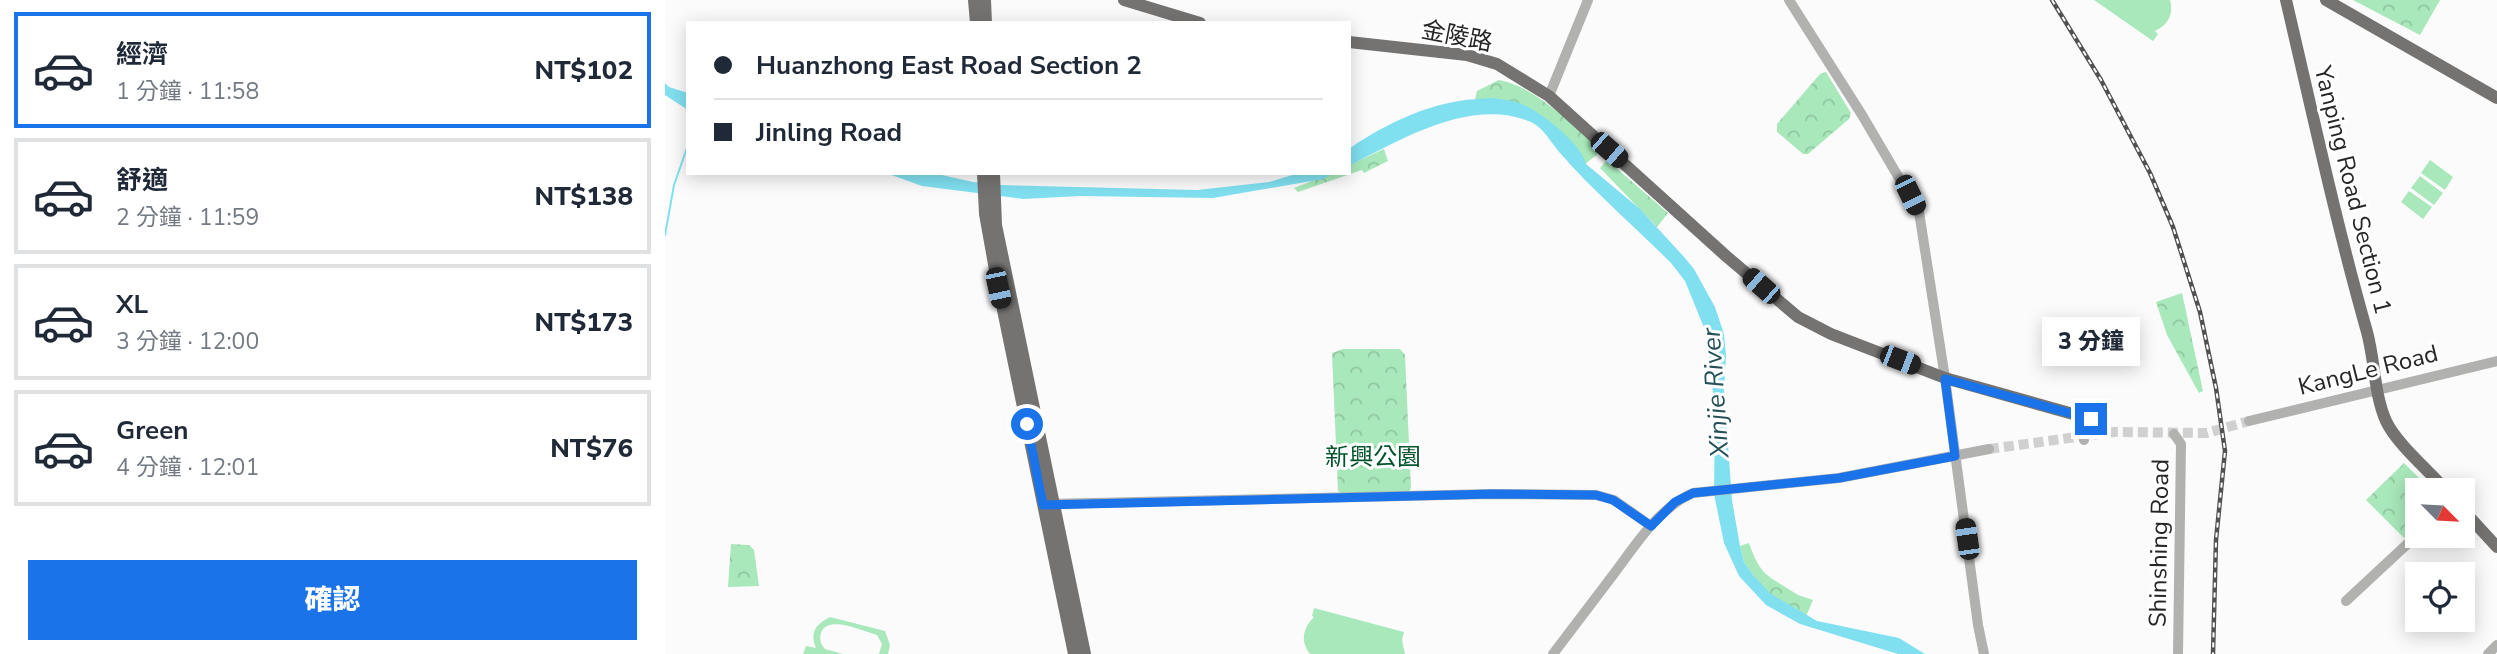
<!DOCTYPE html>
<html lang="zh-TW">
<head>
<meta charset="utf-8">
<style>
  body { margin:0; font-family:"Nunito Sans","Noto Sans TC",sans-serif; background:#f6f6f7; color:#1f2937; height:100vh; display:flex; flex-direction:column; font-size:26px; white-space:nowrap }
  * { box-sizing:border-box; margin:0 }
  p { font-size:23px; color:#747a83 }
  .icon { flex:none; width:38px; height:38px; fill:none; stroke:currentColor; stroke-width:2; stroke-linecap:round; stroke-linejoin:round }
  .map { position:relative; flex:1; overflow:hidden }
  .panel { display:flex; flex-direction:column; background:#fff; width:665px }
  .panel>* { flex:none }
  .guide { position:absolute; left:21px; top:21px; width:665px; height:154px; border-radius:0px; box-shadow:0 4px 18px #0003; display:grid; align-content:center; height:154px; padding:0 28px; background:#fff }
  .needle { width:46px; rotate:114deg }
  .controls { position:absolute; left:1740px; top:478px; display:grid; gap:14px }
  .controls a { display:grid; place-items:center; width:70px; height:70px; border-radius:0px; background:#fff; box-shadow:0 4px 18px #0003; font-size:35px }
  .end { position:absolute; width:32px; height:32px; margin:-16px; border:9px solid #1a73e8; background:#fff; box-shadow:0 0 0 4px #fff }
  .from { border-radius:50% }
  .bubble { position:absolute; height:49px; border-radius:0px; background:#fff; box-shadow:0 4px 18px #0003; font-size:23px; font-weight:800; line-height:49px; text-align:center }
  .car { position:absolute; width:21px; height:42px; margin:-21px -10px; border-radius:9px; box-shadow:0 0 5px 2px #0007; background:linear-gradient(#222 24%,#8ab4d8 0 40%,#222 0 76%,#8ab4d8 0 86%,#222 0) }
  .guide b { display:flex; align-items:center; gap:24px; height:66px; font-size:26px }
  .guide b+b { border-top:2px solid #e0e1e3 }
  .guide i { width:18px; height:18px; background:#1f2937 }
  ul { padding:12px 0 0; list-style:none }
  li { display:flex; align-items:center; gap:21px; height:116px; margin:0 14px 10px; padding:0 14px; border:4px solid #e0e1e3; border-radius:0px }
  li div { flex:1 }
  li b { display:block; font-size:26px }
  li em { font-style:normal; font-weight:800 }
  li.active { border-color:#1a73e8 }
  li>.icon { width:63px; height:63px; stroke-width:1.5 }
  .primary-button { display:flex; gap:14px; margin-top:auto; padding:14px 28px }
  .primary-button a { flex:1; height:80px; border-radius:0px; background:#1a73e8; color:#fff; font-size:28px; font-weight:800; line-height:80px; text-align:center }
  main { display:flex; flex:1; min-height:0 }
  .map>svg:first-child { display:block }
  .grass { fill:#a8e8ba }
  .forest { fill:url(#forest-crowns) }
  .water { fill:#81e0f0 }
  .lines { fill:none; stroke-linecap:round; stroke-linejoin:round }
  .stream { stroke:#81e0f0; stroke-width:2 }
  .minor-tunnel { stroke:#d0d0d1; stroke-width:10; stroke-dasharray:10 5; stroke-linecap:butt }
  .minor { stroke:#b1b1b0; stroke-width:10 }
  .major { stroke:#747372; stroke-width:12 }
  .rail-casing { stroke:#515152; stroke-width:4.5 }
  .rail { stroke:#fff; stroke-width:2; stroke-dasharray:5; stroke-linecap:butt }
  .route { stroke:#1a73e8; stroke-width:9 }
  .labels { text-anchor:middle; stroke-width:6; stroke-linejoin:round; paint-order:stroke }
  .street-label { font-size:24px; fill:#262627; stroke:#fff }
  .park-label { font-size:24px; fill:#03542b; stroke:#fff }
  .water-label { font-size:26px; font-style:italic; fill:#255158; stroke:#fff }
</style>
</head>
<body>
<main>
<section class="panel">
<ul>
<li class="active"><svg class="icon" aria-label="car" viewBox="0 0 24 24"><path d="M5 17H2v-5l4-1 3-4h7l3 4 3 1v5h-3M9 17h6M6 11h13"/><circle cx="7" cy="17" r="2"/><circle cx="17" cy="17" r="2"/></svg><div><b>經濟</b><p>1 分鐘 · 11:58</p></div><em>NT$102</em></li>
<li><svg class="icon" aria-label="car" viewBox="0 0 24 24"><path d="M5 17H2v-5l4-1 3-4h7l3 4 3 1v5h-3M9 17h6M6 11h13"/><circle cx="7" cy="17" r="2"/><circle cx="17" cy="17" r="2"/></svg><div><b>舒適</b><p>2 分鐘 · 11:59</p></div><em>NT$138</em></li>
<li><svg class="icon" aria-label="car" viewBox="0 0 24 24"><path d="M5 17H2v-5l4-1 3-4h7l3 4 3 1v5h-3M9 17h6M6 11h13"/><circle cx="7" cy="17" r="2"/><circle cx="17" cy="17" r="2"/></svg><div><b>XL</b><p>3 分鐘 · 12:00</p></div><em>NT$173</em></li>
<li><svg class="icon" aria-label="car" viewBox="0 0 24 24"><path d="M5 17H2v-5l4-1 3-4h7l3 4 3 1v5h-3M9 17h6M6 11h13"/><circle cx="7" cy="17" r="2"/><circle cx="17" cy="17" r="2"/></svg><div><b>Green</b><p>4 分鐘 · 12:01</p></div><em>NT$76</em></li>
</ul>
<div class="primary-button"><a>確認</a></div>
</section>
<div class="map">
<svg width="1832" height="654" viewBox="0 0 1832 654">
  <defs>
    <pattern id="forest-crowns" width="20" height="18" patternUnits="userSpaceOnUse" patternTransform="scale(1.75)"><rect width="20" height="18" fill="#a8e8ba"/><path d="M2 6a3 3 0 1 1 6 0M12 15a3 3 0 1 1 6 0" fill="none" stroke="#90c7a0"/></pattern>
  </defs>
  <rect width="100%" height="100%" fill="#fbfbfc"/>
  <!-- grass -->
  <g class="grass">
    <path d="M1429,0H1505C1509,14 1503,25 1490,31L1493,34L1488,41Z"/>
    <path d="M1765,160L1788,177L1780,190L1756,173Z"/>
    <path d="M1755,176L1778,193L1769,205L1746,188Z"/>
    <path d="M1744,191L1767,207L1758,219L1736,202Z"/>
    <path d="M1084,543C1089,557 1094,570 1106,578L1096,586L1079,562L1075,546Z"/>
    <path d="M649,608L739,632L737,640L740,654H645C635,641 638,628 649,617L647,616Z"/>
    <path d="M165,617L220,631L225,645L223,654H214L217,644L212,635C198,631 162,614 156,633C154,640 156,644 160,649L178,654H138L141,646L151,648C145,632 150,625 165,617Z"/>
  </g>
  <!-- forest -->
  <g class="forest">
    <path d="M1688,0H1775L1755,35Z"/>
    <path d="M1161,72L1186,113L1184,119L1143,154H1138L1112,132V124L1155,74Z"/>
    <path d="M834,80C870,86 910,127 937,151L920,164L884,125L809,104L812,91Z"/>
    <path d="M719,149L723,161L699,173L697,170L633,192L629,188L667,173H684V165Z"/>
    <path d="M942,160L1003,213L992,227L935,168Z"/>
    <path d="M1517,293L1538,391L1534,393L1502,335L1491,302Z"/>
    <path d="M678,349H735L740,355L746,488L744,492L678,494L673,491L667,353Z"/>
    <path d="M1739,463L1766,490H1752V525L1739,538L1701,500Z"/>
    <path d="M66,544L84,545L89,550L94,586L63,587Z"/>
    <path d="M1106,578L1133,595L1148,600L1140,619L1121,610L1096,586Z"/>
  </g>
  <!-- water -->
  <g class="water">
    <path d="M0,83L4,87L23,93V110L0,95Z"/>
    <path d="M827,98C835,99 845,100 854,103C874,110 916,143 921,164L975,209L1020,258L1029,269L1050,307L1059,334L1061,356L1059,390L1067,500L1075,546L1079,562L1089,576L1106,594L1152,621L1234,638L1260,654H1233L1135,624L1101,605L1074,576L1059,543L1049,494L1050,413L1042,335L1020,281L1006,263C969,226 929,192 895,153C886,143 879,128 866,122C806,97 737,139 684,166V149C713,128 758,106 794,101C804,99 816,99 827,98Z"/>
    <path d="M221,173H268L308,182L335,185L532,190L604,182L634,173H669L658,179L548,198L416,196L358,199L257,186Z"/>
  </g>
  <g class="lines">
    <!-- stream -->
    <path class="stream" d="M0,235L9,185L23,145"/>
    <!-- minor-tunnel -->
    <path class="minor-tunnel" d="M1324,449L1449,432L1542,433L1584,421"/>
    <!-- minor -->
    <g class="minor">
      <path d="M1124,0L1197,115L1254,212L1280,378L1313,625L1319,654"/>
      <path d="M884,96L923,0"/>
      <path d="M1584,421L1832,361"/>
      <path d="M1416,422L1419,440"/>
      <path d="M1509,434L1516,444L1513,654"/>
      <path d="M382,504L827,494L931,495L949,500L986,526"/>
      <path d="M1681,601L1752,535"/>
      <path d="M888,654C908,628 928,601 948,575C970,546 993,508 1028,493L1174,478L1324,449"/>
      <path d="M1823,654L1832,645"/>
    </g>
    <!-- major -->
    <g class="major">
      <path d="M309,0L311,23"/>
      <path d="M320,0L321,23"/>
      <path d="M459,0L535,23"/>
      <path d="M1621,0C1647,111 1671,223 1702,332C1710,361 1709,394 1721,421C1731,443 1764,471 1781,490"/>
      <path d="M1661,0L1832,98"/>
      <path d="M684,42L802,55L832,64L884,96L1061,256L1133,317L1166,334L1280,378L1426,419"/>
      <path d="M318,173L320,214L332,281L409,654"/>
      <path d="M329,173L331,225L420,654"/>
      <path d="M1797,509L1832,547"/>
    </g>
    <defs>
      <path id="rail" d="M1387,0L1436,80L1485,173L1508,227L1535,312L1551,388L1560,451L1551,540L1548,654"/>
    </defs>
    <!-- rail casing -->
    <use href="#rail" class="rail-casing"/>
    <!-- rail -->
    <use href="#rail" class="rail"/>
  </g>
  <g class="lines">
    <!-- route -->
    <path class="route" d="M362,424L378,505L827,494L931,495L948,500L986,526L1010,502L1028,493L1174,478L1290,456L1280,379L1426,419"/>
  </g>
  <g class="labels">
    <!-- street labels -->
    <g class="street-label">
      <text transform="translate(792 36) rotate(11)" y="8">金陵路</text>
      <text transform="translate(1688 190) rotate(76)" y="8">Yanping Road Section 1</text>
      <text transform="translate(1703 370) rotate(-14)" y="8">KangLe Road</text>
      <text transform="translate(1494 543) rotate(-89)" y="8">Shinshing Road</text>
    </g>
    <!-- park labels -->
    <g class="park-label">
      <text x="708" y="465">新興公園</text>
    </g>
    <!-- water labels -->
    <g class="water-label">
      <text transform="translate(1050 393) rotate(-94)" y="9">Xinjie River</text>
    </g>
  </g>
</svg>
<div class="controls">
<a><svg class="needle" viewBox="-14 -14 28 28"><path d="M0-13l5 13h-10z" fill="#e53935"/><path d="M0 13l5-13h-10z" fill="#747a83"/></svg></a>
<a><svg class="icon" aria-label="locate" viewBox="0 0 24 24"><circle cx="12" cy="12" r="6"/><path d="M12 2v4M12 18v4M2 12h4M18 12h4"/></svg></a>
</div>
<i class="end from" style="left:362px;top:424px"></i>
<i class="end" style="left:1426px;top:419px"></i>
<div class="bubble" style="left:1377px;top:317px;width:98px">3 分鐘</div>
<i class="car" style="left:944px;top:150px;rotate:131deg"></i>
<i class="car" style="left:1245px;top:195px;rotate:154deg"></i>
<i class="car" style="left:1096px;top:286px;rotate:311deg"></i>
<i class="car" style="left:333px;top:288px;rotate:168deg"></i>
<i class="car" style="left:1235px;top:360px;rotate:111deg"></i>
<i class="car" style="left:1302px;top:539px;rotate:352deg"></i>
<div class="guide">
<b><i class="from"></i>Huanzhong East Road Section 2</b>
<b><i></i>Jinling Road</b>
</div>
</div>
</main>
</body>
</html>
